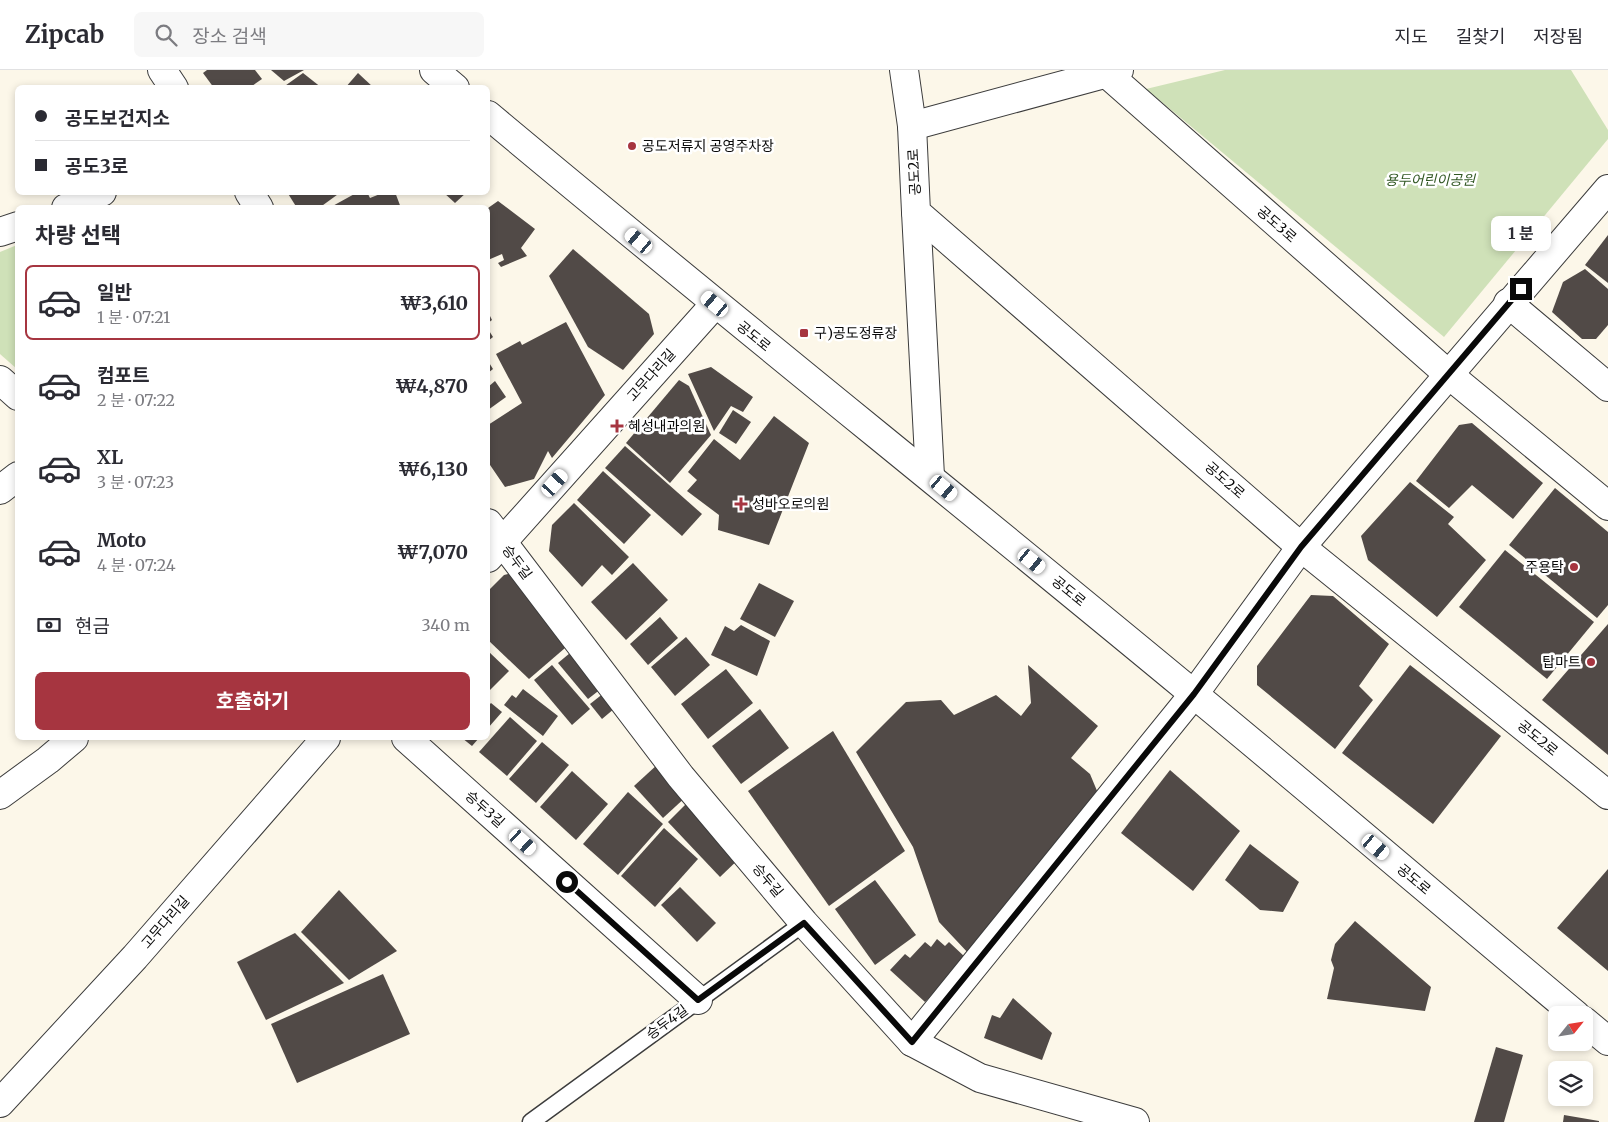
<!DOCTYPE html>
<html lang="ko">
<head>
<meta charset="utf-8">
<style>
  body { margin:0; font-family:Merriweather,"Noto Sans KR",serif; background:#f7f7f7; color:#2b2b33; height:100vh; display:flex; flex-direction:column; font-size:19px; white-space:nowrap }
  * { box-sizing:border-box; margin:0 }
  p { font-size:16px; color:#7c7c81 }
  .icon { flex:none; width:28px; height:28px; fill:none; stroke:currentColor; stroke-width:2; stroke-linecap:round; stroke-linejoin:round }
  .map { position:relative; flex:1; overflow:hidden }
  .panel { position:absolute; left:15px; top:135px; width:475px; height:535px; display:flex; flex-direction:column; background:#fff; border-radius:8px; box-shadow:0 2px 8px #0003 }
  .panel>* { flex:none }
  .top-card { position:absolute; left:15px; top:15px; width:475px; height:110px; border-radius:8px; box-shadow:0 2px 8px #0003; display:grid; align-content:center; height:110px; padding:0 20px; background:#fff }
  .needle { width:32px; rotate:60deg }
  .buttons { position:absolute; left:1548px; top:936px; display:grid; gap:10px }
  .buttons a { display:grid; place-items:center; width:45px; height:45px; border-radius:8px; background:#fff; box-shadow:0 2px 8px #0003; font-size:25px }
  .end { position:absolute; width:22px; height:22px; margin:-11px; border:6px solid #090909; background:#fff; box-shadow:0 0 0 2px #fff }
  .from { border-radius:50% }
  .bubble { position:absolute; height:35px; border-radius:8px; background:#fff; box-shadow:0 2px 8px #0003; font-size:16px; font-weight:700; line-height:35px; text-align:center }
  .car { position:absolute; width:15px; height:30px; margin:-15px -8px; border-radius:6px; box-shadow:0 0 4px 1px #0007; background:linear-gradient(#fff 24%,#345 0 40%,#fff 0 76%,#345 0 86%,#fff 0) }
  .top-card b { display:flex; align-items:center; gap:18px; height:48px; font-size:19px }
  .top-card b+b { border-top:1px solid #e1e1e2 }
  .top-card i { width:12px; height:12px; background:#2b2b33 }
  ul { padding:0; list-style:none }
  li { display:flex; align-items:center; gap:15px; height:75px; margin:0 10px 8px; padding:0 10px; border:2px solid transparent; border-radius:8px }
  li div { flex:1 }
  li b { display:block; font-size:19px }
  li em { font-style:normal; font-weight:700 }
  li.active { border-color:#a63540 }
  li>.icon { width:45px; height:45px; stroke-width:1.5 }
  h2 { padding:0 20px; font-size:22px; line-height:60px }
  .pay { display:flex; align-items:center; gap:12px; height:55px; padding:0 20px; font-size:19px }
  .pay p { margin-inline-start:auto }
  .button { display:flex; gap:10px; margin-top:auto; padding:10px 20px }
  .button a { flex:1; height:58px; border-radius:8px; background:#a63540; color:#fff; font-size:20px; font-weight:700; line-height:58px; text-align:center }
  header { display:flex; align-items:center; gap:30px; box-sizing:border-box; height:70px; padding:0 25px; background:#fff; border-bottom:1px solid #e1e1e2 }
  header strong { font-size:24px }
  nav { display:flex; gap:28px; margin-inline-start:auto; font-size:18px }
  .search { width:350px; height:45px; background:#f7f7f7; display:flex; align-items:center; gap:12px; box-sizing:border-box; padding:0 18px; border-radius:8px; color:#7c7c81; font-size:19px }
  .map>svg:first-child { display:block }
  .green { fill:#cfe1b8 }
  .building { fill:#514a47 }
  .lines { fill:none; stroke-linecap:round; stroke-linejoin:round }
  .lane-casing { stroke:#3c3c3c; stroke-width:19 }
  .street-casing { stroke:#3c3c3c; stroke-width:30 }
  .lane { stroke:#fff; stroke-width:16 }
  .street { stroke:#fff; stroke-width:28 }
  .route { stroke:#090909; stroke-width:6 }
  .poi-dot { fill:#a63540; stroke:#fff; stroke-width:2 }
  .labels { text-anchor:middle; stroke-width:5; stroke-linejoin:round; paint-order:stroke }
  .poi-label { font-size:14px; fill:#090909; stroke:#fff; text-anchor:start }
  .street-label { font-size:14px; fill:#090909; stroke:#fff }
  .park-label { font-size:14px; font-style:italic; fill:#315723; stroke:#fff }
</style>
</head>
<body>
<header>
<strong>Zipcab</strong>
<div class="search"><svg class="icon" aria-label="search" viewBox="0 0 24 24"><circle cx="10" cy="10" r="6"/><path d="M15 15l6 6"/></svg>장소 검색</div>
<nav><a>지도</a><a>길찾기</a><a>저장됨</a></nav>
</header>
<div class="map">
<svg width="1608" height="1052" viewBox="0 0 1608 1052">
  <rect width="100%" height="100%" fill="#fcf7e9"/>
  <!-- green -->
  <g class="green">
    <path d="M1225,0H1571L1608,60V69L1444,267L1146,19Z"/>
    <path d="M17,175H18L17,299L0,284V182Z"/>
  </g>
  <!-- building -->
  <g class="building">
    <path d="M207,0H255L262,9L249,18H214L203,3Z"/>
    <path d="M271,0H304L284,11Z"/>
    <path d="M303,3L322,18H282Z"/>
    <path d="M358,3L374,18H345Z"/>
    <path d="M287,122H341L319,138H297Z"/>
    <path d="M358,122H367L370,128L385,122H395L401,138H329Z"/>
    <path d="M443,122H467L455,133Z"/>
    <path d="M498,131L535,159L521,178L527,186L501,197L498,193L504,190L502,184L488,190V138Z"/>
    <path d="M1608,165V213L1585,195Z"/>
    <path d="M573,179L649,244L654,264L623,300L588,277L549,206Z"/>
    <path d="M1585,199L1608,219V255L1596,269H1582L1552,242L1563,212Z"/>
    <path d="M488,242L492,250L488,253Z"/>
    <path d="M566,252L605,325L552,388L548,381L534,409L505,417L488,392V355L522,333L496,284L520,271L522,275Z"/>
    <path d="M488,259L493,267L488,271Z"/>
    <path d="M488,291L493,299L488,303Z"/>
    <path d="M711,297L753,327L743,342L731,336L714,361L688,304Z"/>
    <path d="M679,310L689,316L711,365L670,413L626,373Z"/>
    <path d="M495,311L506,327L488,340V317Z"/>
    <path d="M733,340L751,352L736,374L719,363Z"/>
    <path d="M774,346L809,373L769,475L718,460L719,445L687,421L697,410L688,402L714,369L740,390Z"/>
    <path d="M1472,353L1543,413L1513,449L1472,415L1449,438L1416,411L1459,355Z"/>
    <path d="M625,376L702,444L682,466L605,398Z"/>
    <path d="M603,401L651,445L624,474L577,430Z"/>
    <path d="M1410,412L1454,447L1448,454L1486,490L1437,547L1368,490L1361,466Z"/>
    <path d="M1555,418L1608,462V535L1597,548L1509,475Z"/>
    <path d="M574,433L629,487L612,505L602,495L582,517L549,481L552,455Z"/>
    <path d="M1505,480L1594,552L1547,609L1459,537Z"/>
    <path d="M633,493L668,530L626,570L591,532Z"/>
    <path d="M517,502L572,572L529,609L488,570V521L504,505Z"/>
    <path d="M759,513L794,531L775,567L740,549Z"/>
    <path d="M1311,525L1333,526L1389,574L1359,616L1373,630L1335,679L1257,615V596Z"/>
    <path d="M660,547L678,568L648,595L630,574Z"/>
    <path d="M1608,554V685L1542,630Z"/>
    <path d="M741,555L770,571L757,606L711,585L725,556L734,561Z"/>
    <path d="M686,567L710,595L675,626L651,597Z"/>
    <path d="M576,578L606,615L588,629L558,593Z"/>
    <path d="M488,581L509,601L489,621L488,619Z"/>
    <path d="M552,595L590,639L572,655L534,610Z"/>
    <path d="M1028,595L1098,656L1071,688L1090,704L1100,728L970,885L939,852L913,777L856,682L906,632L941,630L954,645L996,625L1021,646L1031,633Z"/>
    <path d="M1410,595L1501,666L1433,754L1342,683Z"/>
    <path d="M726,599L753,633L708,669L681,634Z"/>
    <path d="M523,619L558,646L543,666L504,635L512,625L516,628Z"/>
    <path d="M609,619L621,633L602,649L590,634Z"/>
    <path d="M491,633L502,642L488,658V636Z"/>
    <path d="M760,639L789,678L741,714L712,676Z"/>
    <path d="M510,647L537,671L507,706L479,682Z"/>
    <path d="M833,661L905,781L829,836L748,721Z"/>
    <path d="M462,668H479L472,676Z"/>
    <path d="M542,672L569,695L536,733L509,709Z"/>
    <path d="M658,694L688,725L663,748L634,716Z"/>
    <path d="M1170,700L1240,761L1193,821L1121,763Z"/>
    <path d="M572,701L608,734L576,770L540,737Z"/>
    <path d="M628,722L663,754L618,805L583,774Z"/>
    <path d="M691,729L744,784L720,807L668,752Z"/>
    <path d="M664,758L698,789L655,837L621,806Z"/>
    <path d="M1250,774L1299,812L1283,842L1260,840L1225,810Z"/>
    <path d="M1608,799V901L1557,858Z"/>
    <path d="M875,810L916,865L875,895L835,839Z"/>
    <path d="M680,817L716,853L697,872L661,835Z"/>
    <path d="M339,820L397,881L349,910L301,862Z"/>
    <path d="M1355,851L1431,917L1425,941L1327,929L1334,898L1331,890L1335,874Z"/>
    <path d="M295,863L344,913L266,950L237,892Z"/>
    <path d="M937,869L945,876L949,872L966,888L925,932L890,900L905,884L910,888L925,872L931,877Z"/>
    <path d="M383,904L410,964L297,1013L271,954Z"/>
    <path d="M1013,928L1052,963L1042,990L984,968L992,945L1000,948Z"/>
    <path d="M1496,977L1523,985L1504,1052H1474Z"/>
    <path d="M1564,1045L1599,1051V1052H1563Z"/>
  </g>
  <g class="lines">
    <defs>
      <path id="lane" d="M531,1052L804,853"/>
      <g id="street">
        <path d="M162,0L174,18"/>
        <path d="M434,0L455,18"/>
        <path d="M904,0L912,56L916,142L1301,477L1608,725"/>
        <path d="M1106,3L1448,304L1608,436"/>
        <path d="M488,45C720,239 957,428 1190,621C1320,728 1447,837 1576,945"/>
        <path d="M912,56L1119,0"/>
        <path d="M249,122L259,138"/>
        <path d="M66,138L102,122"/>
        <path d="M916,142L930,406"/>
        <path d="M0,162L18,156"/>
        <path d="M1508,233L1608,317"/>
        <path d="M0,310L18,326"/>
        <path d="M0,420L18,406"/>
        <path d="M488,453L681,707L804,853L912,972L980,1008L1135,1052"/>
        <path d="M488,488L715,234"/>
        <path d="M406,668L698,930"/>
        <path d="M0,725L48,690L74,668"/>
        <path d="M1584,951L1608,971"/>
        <path d="M912,972L1194,624L1301,477L1608,119"/>
        <path d="M0,1033L135,887L326,668"/>
      </g>
    </defs>
    <!-- lane casing -->
    <use href="#lane" class="lane-casing"/>
    <!-- street casing -->
    <use href="#street" class="street-casing"/>
    <!-- lane -->
    <use href="#lane" class="lane"/>
    <!-- street -->
    <use href="#street" class="street"/>
  </g>
  <g class="lines">
    <!-- route -->
    <path class="route" d="M567,812L698,930L804,853L912,972L1194,624L1301,477L1521,219"/>
  </g>
  <!-- markers -->
  <g class="poi-dot">
    <circle cx="632" cy="76" r="5"/>
    <rect x="799" y="258" width="10" height="10" rx="2.5"/>
    <path d="M614.5 348.5h5v5h5v5h-5v5h-5v-5h-5v-5h5z"/>
    <path d="M738.5 426.5h5v5h5v5h-5v5h-5v-5h-5v-5h5z"/>
    <circle cx="1574" cy="497" r="5"/>
    <circle cx="1591" cy="592" r="5"/>
  </g>
  <g class="labels">
    <!-- poi labels -->
    <g class="poi-label">
      <text x="642" y="81">공도저류지 공영주차장</text>
      <text x="814" y="268">구)공도정류장</text>
      <text x="628" y="361">혜성내과의원</text>
      <text x="752" y="439">성바오로의원</text>
      <text x="1564" y="502" text-anchor="end">주용탁</text>
      <text x="1581" y="597" text-anchor="end">탑마트</text>
    </g>
    <!-- street labels -->
    <g class="street-label">
      <text transform="translate(914 102) rotate(-93)" y="5">공도2로</text>
      <text transform="translate(1277 154) rotate(41)" y="5">공도3로</text>
      <text transform="translate(754 266) rotate(39)" y="5">공도로</text>
      <text transform="translate(651 305) rotate(-48)" y="5">고무다리길</text>
      <text transform="translate(1225 410) rotate(41)" y="5">공도2로</text>
      <text transform="translate(517 492) rotate(53)" y="5">승두길</text>
      <text transform="translate(1069 521) rotate(39)" y="5">공도로</text>
      <text transform="translate(1538 668) rotate(39)" y="5">공도2로</text>
      <text transform="translate(485 739) rotate(42)" y="5">승두3길</text>
      <text transform="translate(1414 809) rotate(40)" y="5">공도로</text>
      <text transform="translate(768 810) rotate(50)" y="5">승두길</text>
      <text transform="translate(165 852) rotate(-49)" y="5">고무다리길</text>
      <text transform="translate(667 952) rotate(-36)" y="5">승두4길</text>
    </g>
    <!-- park labels -->
    <g class="park-label">
      <text x="1430" y="115">용두어린이공원</text>
    </g>
  </g>
</svg>
<div class="buttons">
<a><svg class="needle" viewBox="-14 -14 28 28"><path d="M0-13l5 13h-10z" fill="#e53935"/><path d="M0 13l5-13h-10z" fill="#7c7c81"/></svg></a>
<a><svg class="icon" aria-label="layers" viewBox="0 0 24 24"><path d="M12 4l9 5-9 5-9-5zM3 14l9 5 9-5"/></svg></a>
</div>
<i class="end from" style="left:567px;top:812px"></i>
<i class="end" style="left:1521px;top:219px"></i>
<div class="bubble" style="left:1491px;top:146px;width:60px">1 분</div>
<i class="car" style="left:639px;top:171px;rotate:310deg"></i>
<i class="car" style="left:715px;top:234px;rotate:310deg"></i>
<i class="car" style="left:555px;top:413px;rotate:42deg"></i>
<i class="car" style="left:944px;top:418px;rotate:130deg"></i>
<i class="car" style="left:1032px;top:491px;rotate:129deg"></i>
<i class="car" style="left:523px;top:772px;rotate:132deg"></i>
<i class="car" style="left:1376px;top:777px;rotate:130deg"></i>
<div class="top-card">
<b><i class="from"></i>공도보건지소</b>
<b><i></i>공도3로</b>
</div>
<section class="panel">
<h2>차량 선택</h2>
<ul>
<li class="active"><svg class="icon" aria-label="car" viewBox="0 0 24 24"><path d="M5 17H2v-5l4-1 3-4h7l3 4 3 1v5h-3M9 17h6M6 11h13"/><circle cx="7" cy="17" r="2"/><circle cx="17" cy="17" r="2"/></svg><div><b>일반</b><p>1 분 · 07:21</p></div><em>₩3,610</em></li>
<li><svg class="icon" aria-label="car" viewBox="0 0 24 24"><path d="M5 17H2v-5l4-1 3-4h7l3 4 3 1v5h-3M9 17h6M6 11h13"/><circle cx="7" cy="17" r="2"/><circle cx="17" cy="17" r="2"/></svg><div><b>컴포트</b><p>2 분 · 07:22</p></div><em>₩4,870</em></li>
<li><svg class="icon" aria-label="car" viewBox="0 0 24 24"><path d="M5 17H2v-5l4-1 3-4h7l3 4 3 1v5h-3M9 17h6M6 11h13"/><circle cx="7" cy="17" r="2"/><circle cx="17" cy="17" r="2"/></svg><div><b>XL</b><p>3 분 · 07:23</p></div><em>₩6,130</em></li>
<li><svg class="icon" aria-label="car" viewBox="0 0 24 24"><path d="M5 17H2v-5l4-1 3-4h7l3 4 3 1v5h-3M9 17h6M6 11h13"/><circle cx="7" cy="17" r="2"/><circle cx="17" cy="17" r="2"/></svg><div><b>Moto</b><p>4 분 · 07:24</p></div><em>₩7,070</em></li>
</ul>
<div class="pay"><svg class="icon" aria-label="cash" viewBox="0 0 24 24"><path d="M3 7h18v10H3z"/><circle cx="12" cy="12" r="2"/></svg>현금<p>340 m</p></div>
<div class="button"><a>호출하기</a></div>
</section>
</div>
</body>
</html>
